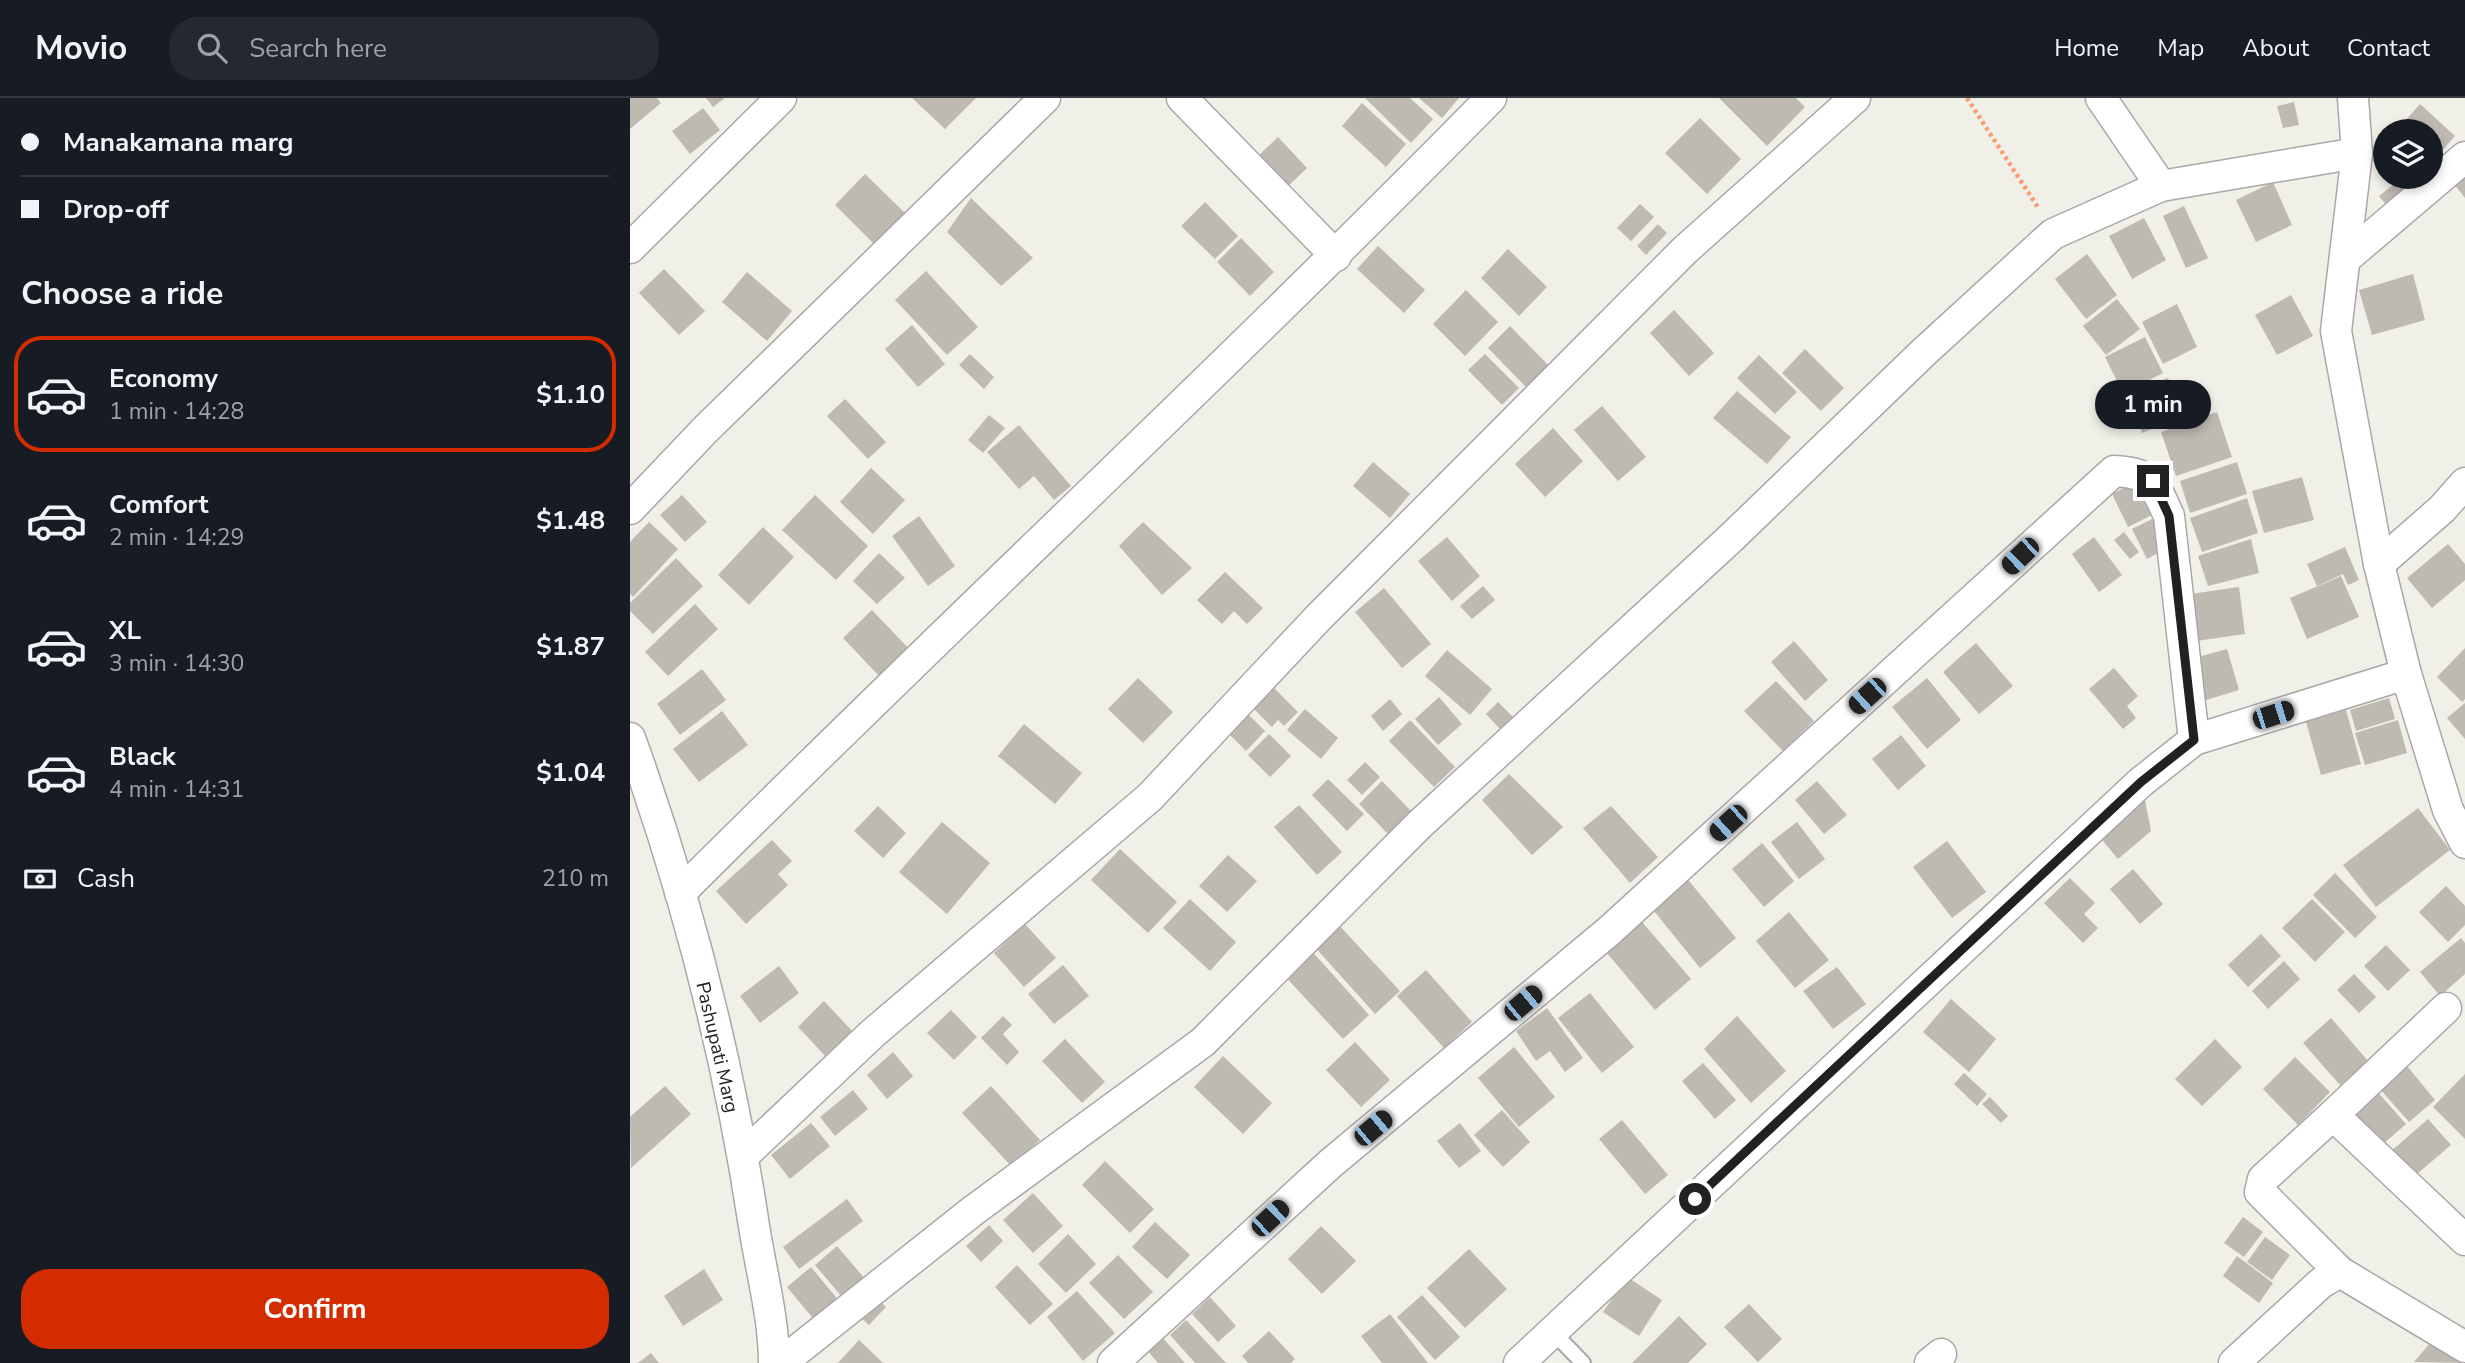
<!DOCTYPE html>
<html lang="en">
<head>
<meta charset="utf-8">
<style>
  body { margin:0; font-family:"Nunito Sans",sans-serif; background:#242831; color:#f1f3f6; height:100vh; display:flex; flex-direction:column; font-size:26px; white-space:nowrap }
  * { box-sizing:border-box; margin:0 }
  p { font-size:23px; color:#9ea1a6 }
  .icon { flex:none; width:38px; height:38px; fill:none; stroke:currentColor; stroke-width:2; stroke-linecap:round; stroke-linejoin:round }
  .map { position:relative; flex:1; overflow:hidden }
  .drawer { display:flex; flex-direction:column; background:#171b24; width:630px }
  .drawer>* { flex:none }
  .hud { display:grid; align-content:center; height:154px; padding:0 21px; background:#171b24 }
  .controls { position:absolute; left:1743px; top:21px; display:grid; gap:14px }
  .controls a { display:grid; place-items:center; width:70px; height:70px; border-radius:50%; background:#171b24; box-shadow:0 4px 10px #0003; font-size:35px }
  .end { position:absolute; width:32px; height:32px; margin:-16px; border:9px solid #212121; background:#fff; box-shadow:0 0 0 4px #fff }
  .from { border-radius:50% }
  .bubble { position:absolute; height:49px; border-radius:24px; background:#171b24; box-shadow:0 4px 10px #0003; font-size:23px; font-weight:700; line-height:49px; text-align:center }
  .car { position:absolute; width:21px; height:42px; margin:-21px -10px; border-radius:9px; box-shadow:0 0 5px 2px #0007; background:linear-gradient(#222 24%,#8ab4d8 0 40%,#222 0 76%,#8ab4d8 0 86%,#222 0) }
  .hud b { display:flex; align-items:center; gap:24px; height:66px; font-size:26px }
  .hud b+b { border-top:2px solid #363941 }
  .hud i { width:18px; height:18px; background:#f1f3f6 }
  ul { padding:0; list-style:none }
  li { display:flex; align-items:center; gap:21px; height:116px; margin:0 14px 10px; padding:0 7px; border:4px solid transparent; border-radius:28px }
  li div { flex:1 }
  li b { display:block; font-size:26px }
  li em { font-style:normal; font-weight:700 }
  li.active { border-color:#d22c00 }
  li>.icon { width:63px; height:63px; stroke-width:1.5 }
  h2 { padding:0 21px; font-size:32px; line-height:84px }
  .pay { display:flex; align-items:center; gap:18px; height:77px; padding:0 21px; font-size:26px }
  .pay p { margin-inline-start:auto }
  .cta { display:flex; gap:14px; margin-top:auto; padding:14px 21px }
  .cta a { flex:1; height:80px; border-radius:28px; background:#d22c00; color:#fff; font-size:28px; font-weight:700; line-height:80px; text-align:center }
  header { display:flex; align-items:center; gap:42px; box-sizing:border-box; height:98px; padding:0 35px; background:#171b24; border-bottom:2px solid #363941 }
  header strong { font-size:33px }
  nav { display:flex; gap:38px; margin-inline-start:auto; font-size:24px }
  .search { width:490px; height:63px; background:#242831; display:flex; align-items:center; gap:18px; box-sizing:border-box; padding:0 24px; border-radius:28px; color:#9ea1a6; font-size:26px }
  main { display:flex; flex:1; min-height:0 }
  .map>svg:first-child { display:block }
  .building { fill:#beb9b1 }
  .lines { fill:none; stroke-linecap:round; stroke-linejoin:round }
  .service-casing { stroke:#a8a8a8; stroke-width:18 }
  .minor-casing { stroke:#a8a8a8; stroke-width:33 }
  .path { stroke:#fa9b70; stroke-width:4.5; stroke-dasharray:3.5 3.5; stroke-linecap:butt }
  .service { stroke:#fff; stroke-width:14 }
  .minor { stroke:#fff; stroke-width:30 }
  .route { stroke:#212121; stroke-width:9 }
  .labels { text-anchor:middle; stroke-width:6; stroke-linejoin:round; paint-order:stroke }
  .street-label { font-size:19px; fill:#212121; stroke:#fff }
</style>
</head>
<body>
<header>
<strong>Movio</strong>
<div class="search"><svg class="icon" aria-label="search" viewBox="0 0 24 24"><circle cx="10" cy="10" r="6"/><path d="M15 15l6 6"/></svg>Search here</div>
<nav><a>Home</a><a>Map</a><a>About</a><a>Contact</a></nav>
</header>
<main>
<section class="drawer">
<div class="hud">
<b><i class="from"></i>Manakamana marg</b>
<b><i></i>Drop-off</b>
</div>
<h2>Choose a ride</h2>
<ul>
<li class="active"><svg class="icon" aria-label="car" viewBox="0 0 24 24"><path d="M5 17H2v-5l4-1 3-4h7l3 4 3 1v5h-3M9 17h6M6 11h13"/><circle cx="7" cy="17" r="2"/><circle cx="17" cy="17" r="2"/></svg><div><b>Economy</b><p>1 min · 14:28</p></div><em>$1.10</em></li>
<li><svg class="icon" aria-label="car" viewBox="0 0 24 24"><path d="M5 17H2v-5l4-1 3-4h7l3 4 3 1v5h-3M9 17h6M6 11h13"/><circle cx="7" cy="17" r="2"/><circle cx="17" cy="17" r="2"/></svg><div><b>Comfort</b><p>2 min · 14:29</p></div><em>$1.48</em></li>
<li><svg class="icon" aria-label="car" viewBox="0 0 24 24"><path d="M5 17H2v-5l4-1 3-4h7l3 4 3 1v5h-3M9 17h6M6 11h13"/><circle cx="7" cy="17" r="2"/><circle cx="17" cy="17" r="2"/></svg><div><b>XL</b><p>3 min · 14:30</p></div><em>$1.87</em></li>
<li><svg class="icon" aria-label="car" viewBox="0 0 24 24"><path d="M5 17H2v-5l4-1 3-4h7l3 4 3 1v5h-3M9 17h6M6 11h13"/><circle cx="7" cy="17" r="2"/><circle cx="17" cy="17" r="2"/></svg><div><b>Black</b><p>4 min · 14:31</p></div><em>$1.04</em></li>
</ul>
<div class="pay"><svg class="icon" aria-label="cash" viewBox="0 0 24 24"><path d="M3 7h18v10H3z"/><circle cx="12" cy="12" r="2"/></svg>Cash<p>210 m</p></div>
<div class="cta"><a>Confirm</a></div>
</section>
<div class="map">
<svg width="1835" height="1265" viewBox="0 0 1835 1265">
  <rect width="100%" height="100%" fill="#f1f0e8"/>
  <!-- building -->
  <g class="building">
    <path d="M0,0H27L31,5L0,31Z"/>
    <path d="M76,0H95L83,9Z"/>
    <path d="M282,0H346L315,31Z"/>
    <path d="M735,0H780L803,21L781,45Z"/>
    <path d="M789,0H829L812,20Z"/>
    <path d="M1089,0H1166L1175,9L1137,48Z"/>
    <path d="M1664,4L1669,27L1653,30L1647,8Z"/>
    <path d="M732,5L776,46L756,69L712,28Z"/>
    <path d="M1790,6L1825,38L1801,65V33H1766Z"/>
    <path d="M73,10L90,32L60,56L42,33Z"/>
    <path d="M1070,20L1111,61L1077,96L1035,55Z"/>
    <path d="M648,39L677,70L652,94L623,63Z"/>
    <path d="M1835,72V100L1821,82Z"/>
    <path d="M235,76L276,116L246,148L205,107Z"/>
    <path d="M1768,83L1780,97L1761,113L1749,98Z"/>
    <path d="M1643,84L1662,127L1626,144L1606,102Z"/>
    <path d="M341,100L403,160L371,188L317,134Z"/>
    <path d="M575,104L608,138L585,161L551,128Z"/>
    <path d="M1010,106L1024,119L1001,143L987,130Z"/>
    <path d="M1554,108L1578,160L1556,170L1533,118Z"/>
    <path d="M1514,120L1536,162L1502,181L1479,138Z"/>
    <path d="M1028,126L1037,135L1016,157L1007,148Z"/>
    <path d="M611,140L644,174L620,198L587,164Z"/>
    <path d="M748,148L795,192L774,215L727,171Z"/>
    <path d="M878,151L917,189L889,218L851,180Z"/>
    <path d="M1457,156L1487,197L1456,221L1425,181Z"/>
    <path d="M34,171L75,213L49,237L9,195Z"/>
    <path d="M296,173L348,229L317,257L265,202Z"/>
    <path d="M117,174L162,213L137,243L92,204Z"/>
    <path d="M1783,176L1795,222L1742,237L1729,192Z"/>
    <path d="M836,192L868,224L835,258L803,226Z"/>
    <path d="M1661,197L1683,238L1647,257L1625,217Z"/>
    <path d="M1487,201L1510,231L1476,257L1453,228Z"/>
    <path d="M1547,206L1567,249L1533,266L1512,224Z"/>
    <path d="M1044,212L1084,255L1059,278L1020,235Z"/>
    <path d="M282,227L315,266L288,289L255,251Z"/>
    <path d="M880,228L920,269L898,291L858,250Z"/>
    <path d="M1515,239L1533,275L1493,295L1475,259Z"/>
    <path d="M1175,251L1214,290L1191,313L1152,275Z"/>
    <path d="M340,256L364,279L354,291L329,267Z"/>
    <path d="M855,256L889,290L872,307L838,272Z"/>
    <path d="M1129,257L1167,294L1145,316L1107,280Z"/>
    <path d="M1538,280L1553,319L1512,335L1497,296Z"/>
    <path d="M1107,293L1161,339L1137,366L1083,320Z"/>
    <path d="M215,301L256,344L238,361L197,318Z"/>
    <path d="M972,308L1016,359L988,383L944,332Z"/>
    <path d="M1587,314L1602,359L1546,378L1531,334Z"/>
    <path d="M359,317L375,330L353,355L338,342Z"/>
    <path d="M389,327L441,388L424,402L404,378L389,391L357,354Z"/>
    <path d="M923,330L953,363L915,399L885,366Z"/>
    <path d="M743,364L780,396L760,420L723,388Z"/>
    <path d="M1607,364L1617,396L1560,415L1550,383Z"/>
    <path d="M241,370L275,402L243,436L210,404Z"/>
    <path d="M1672,379L1684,422L1634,435L1622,393Z"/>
    <path d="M1505,384L1522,417L1498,429L1482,396Z"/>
    <path d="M52,397L77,424L55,444L30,417Z"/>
    <path d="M185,397L238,448L206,482L152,432Z"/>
    <path d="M1617,400L1628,435L1572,454L1560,420Z"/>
    <path d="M289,418L325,468L298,488L262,438Z"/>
    <path d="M1522,421L1536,451L1517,461L1502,431Z"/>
    <path d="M19,424L48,451L3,499L0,496V444Z"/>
    <path d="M513,424L562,470L532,497L489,448Z"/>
    <path d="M133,429L164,459L119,507L88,477Z"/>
    <path d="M1494,434L1509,454L1500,461L1484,442Z"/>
    <path d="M817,439L850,478L822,503L788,463Z"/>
    <path d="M1464,439L1492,477L1469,494L1442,456Z"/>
    <path d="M1621,441L1629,475L1578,488L1568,458Z"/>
    <path d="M1818,446L1835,466V482L1802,510L1777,480Z"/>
    <path d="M1715,449L1729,482L1718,487L1713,476L1687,488L1677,466Z"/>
    <path d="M249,455L275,480L247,506L223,483Z"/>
    <path d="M46,460L73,488L23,536L0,513V505Z"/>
    <path d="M595,474L633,510L617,526L604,513L592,526L567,502Z"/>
    <path d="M1711,478L1729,519L1677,541L1660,500Z"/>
    <path d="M853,488L865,502L842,521L830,508Z"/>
    <path d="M1609,489L1615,536L1566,543L1560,496Z"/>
    <path d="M754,490L801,546L772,570L725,514Z"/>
    <path d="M65,506L88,531L38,578L15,554Z"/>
    <path d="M242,512L280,552L251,580L213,540Z"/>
    <path d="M1164,543L1198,582L1175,603L1141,564Z"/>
    <path d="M1346,545L1383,588L1349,616L1313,574Z"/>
    <path d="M1835,550V601L1832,604L1807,579Z"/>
    <path d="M1597,551L1609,592L1573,603L1561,561Z"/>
    <path d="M817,552L862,591L840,617L795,578Z"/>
    <path d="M1484,570L1508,598L1497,608L1506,620L1493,631L1459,591Z"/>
    <path d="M72,571L96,602L50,637L27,606Z"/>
    <path d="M508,580L543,614L513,645L478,611Z"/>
    <path d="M1297,580L1331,622L1297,651L1262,609Z"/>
    <path d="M1146,583L1184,623L1153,653L1114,613Z"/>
    <path d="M640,586L668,614L654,628L648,622L642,629L620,607Z"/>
    <path d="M809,599L832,626L808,647L785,621Z"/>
    <path d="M1759,600L1765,621L1726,633L1720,612Z"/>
    <path d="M760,601L772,616L753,633L741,618Z"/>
    <path d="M868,604L885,621L872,633L856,616Z"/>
    <path d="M1835,605V641L1817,620Z"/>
    <path d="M675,611L708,640L691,661L657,632Z"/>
    <path d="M1716,612L1731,666L1691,677L1676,624Z"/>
    <path d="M92,613L118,647L69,684L43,651Z"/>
    <path d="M616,614L635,633L616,653L597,634Z"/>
    <path d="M780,622L825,669L804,689L759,643Z"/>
    <path d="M1768,622L1777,655L1735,667L1725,635Z"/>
    <path d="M394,626L452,675L425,706L368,658Z"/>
    <path d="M639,636L661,658L640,679L618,657Z"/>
    <path d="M1271,637L1296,668L1268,692L1242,661Z"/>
    <path d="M735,664L750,679L732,697L717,682Z"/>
    <path d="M879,676L933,729L902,757L852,702Z"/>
    <path d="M698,681L734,716L717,733L682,697Z"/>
    <path d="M752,683L781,713L758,736L729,706Z"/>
    <path d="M1187,683L1217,717L1194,736L1165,702Z"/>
    <path d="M1514,697L1521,733L1488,761L1468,737Z"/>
    <path d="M669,707L712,754L687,777L644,729Z"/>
    <path d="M248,708L276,735L253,760L224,733Z"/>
    <path d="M981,708L1028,759L1000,785L953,730Z"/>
    <path d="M1788,710L1820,752L1746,809L1713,767Z"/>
    <path d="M312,724L360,765L317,816L269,774Z"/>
    <path d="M1167,724L1195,761L1169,781L1141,744Z"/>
    <path d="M142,742L162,763L148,776L158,787L116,826L86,793Z"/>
    <path d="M1317,743L1356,794L1322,820L1283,769Z"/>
    <path d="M1132,745L1164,783L1134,809L1102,771Z"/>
    <path d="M490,751L547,804L518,835L461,782Z"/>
    <path d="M598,757L627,783L597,814L569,788Z"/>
    <path d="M1503,771L1533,806L1510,826L1480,791Z"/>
    <path d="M1705,775L1747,819L1725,840L1683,797Z"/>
    <path d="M1055,778L1106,840L1070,870L1020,808Z"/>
    <path d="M1440,780L1465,805L1454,816L1468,830L1453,845L1414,805Z"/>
    <path d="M1816,788L1835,808V827L1818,844L1789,814Z"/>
    <path d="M560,801L606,844L580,873L533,830Z"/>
    <path d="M1682,801L1715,834L1685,864L1652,830Z"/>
    <path d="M1159,814L1199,862L1165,890L1126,843Z"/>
    <path d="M1007,818L1061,881L1025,912L971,848Z"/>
    <path d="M707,825L770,893L745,916L683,847Z"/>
    <path d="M395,826L426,860L394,889L364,855Z"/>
    <path d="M1631,836L1651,858L1618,889L1598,867Z"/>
    <path d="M1831,840L1835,845V876L1810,898L1790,874Z"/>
    <path d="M1756,847L1780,872L1758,893L1734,868Z"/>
    <path d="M680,851L739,917L713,941L653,876Z"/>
    <path d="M1654,863L1670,881L1638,911L1622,893Z"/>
    <path d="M433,867L459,898L424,926L398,896Z"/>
    <path d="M149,868L169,895L130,925L110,898Z"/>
    <path d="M1207,869L1236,906L1203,931L1173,893Z"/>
    <path d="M796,872L842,924L814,950L767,898Z"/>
    <path d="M1724,876L1746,899L1729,915L1707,892Z"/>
    <path d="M960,895L1004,949L972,975L928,920Z"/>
    <path d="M1321,901L1366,941L1339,974L1293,934Z"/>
    <path d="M194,903L225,936L198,961L168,929Z"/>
    <path d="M917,910L953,960L935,974L920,953L906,963L886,933Z"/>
    <path d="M321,912L347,939L324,962L297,935Z"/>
    <path d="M373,918L382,927L373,936L389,954L377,967L351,940Z"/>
    <path d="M1107,918L1156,973L1121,1005L1074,951Z"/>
    <path d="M1701,920L1738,963L1710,987L1673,945Z"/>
    <path d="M435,941L475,984L452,1005L412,963Z"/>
    <path d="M1585,941L1612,969L1572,1008L1545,981Z"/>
    <path d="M725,944L760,982L731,1009L696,972Z"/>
    <path d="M884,949L925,999L889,1029L848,980Z"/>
    <path d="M263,954L283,978L257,1001L237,977Z"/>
    <path d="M593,958L642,1005L613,1036L564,989Z"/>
    <path d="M1665,959L1700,994L1668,1027L1633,991Z"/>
    <path d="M1073,965L1106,1002L1085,1021L1052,983Z"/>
    <path d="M1777,968L1805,1002L1779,1024L1750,991Z"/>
    <path d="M1334,975L1357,996L1347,1008L1324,986Z"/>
    <path d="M1835,976V1041L1803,1009Z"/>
    <path d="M35,988L61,1016L1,1070L0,1019Z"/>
    <path d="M361,988L410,1042L381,1068L332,1015Z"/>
    <path d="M1745,991L1776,1026L1752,1047L1722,1012Z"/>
    <path d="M223,992L238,1011L205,1038L190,1019Z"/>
    <path d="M1360,999L1378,1018L1371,1025L1352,1006Z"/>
    <path d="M872,1012L900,1044L873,1069L844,1037Z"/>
    <path d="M1798,1021L1821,1047L1781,1081L1759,1055Z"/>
    <path d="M992,1022L1038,1077L1015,1096L969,1041Z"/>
    <path d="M181,1025L200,1048L160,1081L141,1057Z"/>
    <path d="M830,1025L851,1053L829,1070L807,1043Z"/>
    <path d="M475,1063L524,1111L500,1135L452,1087Z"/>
    <path d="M403,1095L433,1128L403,1155L373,1122Z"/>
    <path d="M217,1101L233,1123L169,1171L153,1149Z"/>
    <path d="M1613,1119L1633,1134L1614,1159L1594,1145Z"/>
    <path d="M525,1124L560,1157L537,1181L502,1149Z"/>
    <path d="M359,1127L373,1143L351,1164L336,1148Z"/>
    <path d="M691,1128L726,1163L692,1196L658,1161Z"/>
    <path d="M438,1136L466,1166L436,1195L408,1166Z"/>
    <path d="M1635,1139L1660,1157L1642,1182L1617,1164Z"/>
    <path d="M207,1148L235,1181L213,1200L185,1167Z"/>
    <path d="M839,1151L877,1191L835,1230L797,1190Z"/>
    <path d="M488,1157L523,1194L494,1221L459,1185Z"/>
    <path d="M1607,1158L1643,1185L1629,1205L1593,1178Z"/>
    <path d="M387,1167L423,1206L400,1227L365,1189Z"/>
    <path d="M181,1169L210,1204L186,1224L157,1189Z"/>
    <path d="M74,1171L93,1202L53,1228L34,1198Z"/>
    <path d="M997,1179L1032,1202L1009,1238L973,1214Z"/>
    <path d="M447,1193L485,1235L453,1263L417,1219Z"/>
    <path d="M792,1197L830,1239L805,1262L767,1219Z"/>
    <path d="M246,1199L256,1209L239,1227L228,1217Z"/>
    <path d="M580,1199L606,1228L588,1244L562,1216Z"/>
    <path d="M1119,1206L1152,1241L1128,1264L1094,1229Z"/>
    <path d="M760,1216L798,1265H752L731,1238Z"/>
    <path d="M1049,1218L1077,1246L1058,1265H1002Z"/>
    <path d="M556,1222L596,1265H565L540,1237Z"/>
    <path d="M639,1233L665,1261L661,1265H618L612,1258Z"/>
    <path d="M1807,1237L1835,1261V1265L1784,1264Z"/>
    <path d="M532,1239L555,1265H528L517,1252Z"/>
    <path d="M229,1242L253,1265H208Z"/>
    <path d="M21,1255L29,1265H8Z"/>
  </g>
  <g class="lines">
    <defs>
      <path id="service" d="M922,1233L953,1265"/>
      <g id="minor">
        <path d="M552,0L706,158"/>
        <path d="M1471,0L1531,88"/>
        <path d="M1723,0L1727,55L1706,233L1749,466L1776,576L1818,712L1835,745"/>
        <path d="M0,150L151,0"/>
        <path d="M1715,161L1835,59"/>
        <path d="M0,411L75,332L415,0"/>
        <path d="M1749,466L1812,411L1835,385"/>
        <path d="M0,640C57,798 99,963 124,1128C131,1173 144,1220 144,1265"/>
        <path d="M50,795C318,527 596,270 861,0"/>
        <path d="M1703,1017L1816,910"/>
        <path d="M113,1058L242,936L520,699L688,520L1055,152L1225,0"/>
        <path d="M1710,1174L1630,1094L1633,1081L1703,1017L1835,1142"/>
        <path d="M151,1265L344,1112L573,944L789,727L1101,440L1294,254L1423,136L1531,88L1727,55"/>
        <path d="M483,1265L700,1066L979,833L1484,373C1522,375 1524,385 1539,418L1564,642"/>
        <path d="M889,1265L1511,684L1564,642L1776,576"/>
        <path d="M1300,1265L1311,1256"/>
        <path d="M1604,1265L1691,1185L1710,1174L1835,1249"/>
      </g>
    </defs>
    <!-- service casing -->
    <use href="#service" class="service-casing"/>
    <!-- minor casing -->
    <use href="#minor" class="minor-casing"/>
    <!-- path -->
    <path class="path" d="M1337,0L1409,111"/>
    <!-- service -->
    <use href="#service" class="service"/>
    <!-- minor -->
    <use href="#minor" class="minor"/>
  </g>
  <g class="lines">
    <!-- route -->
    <path class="route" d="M1065,1101L1511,684L1564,642L1539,418L1523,383"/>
  </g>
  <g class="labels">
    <!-- street labels -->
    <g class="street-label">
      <text transform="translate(88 949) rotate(77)" y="7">Pashupati Marg</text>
    </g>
  </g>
</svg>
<div class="controls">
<a><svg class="icon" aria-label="layers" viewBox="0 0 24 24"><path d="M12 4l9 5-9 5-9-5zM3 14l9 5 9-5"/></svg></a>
</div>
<i class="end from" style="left:1065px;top:1101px"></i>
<i class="end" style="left:1523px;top:383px"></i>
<div class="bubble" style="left:1465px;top:282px;width:116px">1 min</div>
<i class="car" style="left:1390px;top:458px;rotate:226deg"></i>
<i class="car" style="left:1237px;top:598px;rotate:228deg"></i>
<i class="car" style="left:1643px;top:617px;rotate:72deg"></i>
<i class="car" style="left:1098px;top:725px;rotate:228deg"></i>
<i class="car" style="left:893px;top:905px;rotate:50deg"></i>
<i class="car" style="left:743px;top:1030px;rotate:50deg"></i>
<i class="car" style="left:640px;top:1120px;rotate:47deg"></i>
</div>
</main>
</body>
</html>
